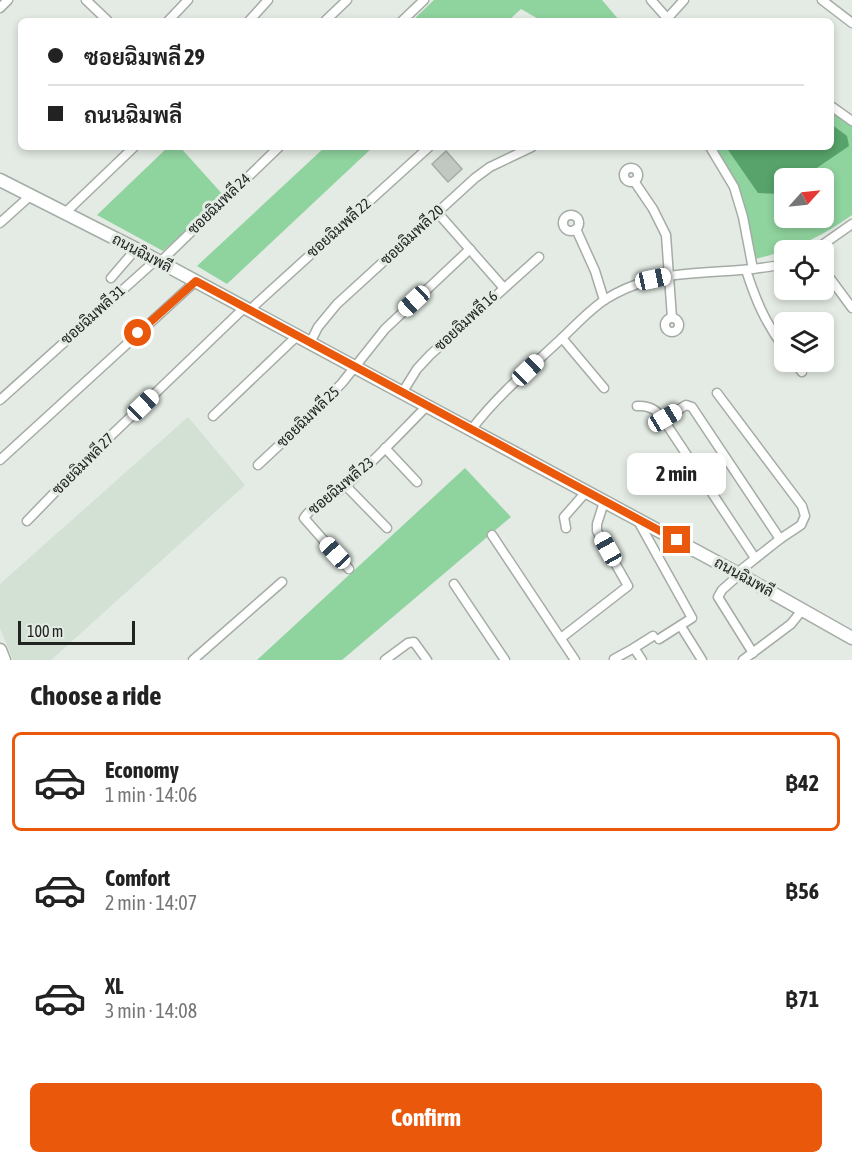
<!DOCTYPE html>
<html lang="en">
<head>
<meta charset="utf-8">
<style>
  body { margin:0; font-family:"Asap Condensed",Sarabun,sans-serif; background:#f2f2f2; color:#222; height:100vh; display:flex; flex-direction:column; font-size:22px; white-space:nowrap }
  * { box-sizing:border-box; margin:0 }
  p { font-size:20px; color:#767676 }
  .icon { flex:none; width:33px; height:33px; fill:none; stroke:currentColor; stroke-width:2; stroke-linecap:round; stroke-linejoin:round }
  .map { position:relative; height:660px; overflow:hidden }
  .panel { display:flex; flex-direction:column; background:#fff; flex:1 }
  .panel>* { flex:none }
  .hud { position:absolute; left:18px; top:18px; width:816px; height:132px; border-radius:9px; box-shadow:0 3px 9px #0003; display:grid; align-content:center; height:132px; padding:0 30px; background:#fff }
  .needle { width:39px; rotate:63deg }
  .fabs { position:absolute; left:774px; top:168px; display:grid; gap:12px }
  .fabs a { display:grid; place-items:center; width:60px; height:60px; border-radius:9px; background:#fff; box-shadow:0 3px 9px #0003; font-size:30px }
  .scale { position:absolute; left:18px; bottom:15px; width:117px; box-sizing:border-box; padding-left:6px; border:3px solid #212421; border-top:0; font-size:16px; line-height:21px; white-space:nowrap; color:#212421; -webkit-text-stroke:4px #e3ebe4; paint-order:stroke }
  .end { position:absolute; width:27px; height:27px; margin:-14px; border:8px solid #ea580c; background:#fff; box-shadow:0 0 0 3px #fff }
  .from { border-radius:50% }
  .bubble { position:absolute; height:42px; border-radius:9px; background:#fff; box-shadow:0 3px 9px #0003; font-size:20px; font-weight:700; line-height:42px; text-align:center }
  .car { position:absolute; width:18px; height:36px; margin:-18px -9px; border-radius:8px; box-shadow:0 0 4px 2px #0007; background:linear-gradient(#fff 24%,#345 0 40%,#fff 0 76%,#345 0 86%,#fff 0) }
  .hud b { display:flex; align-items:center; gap:21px; height:57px; font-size:22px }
  .hud b+b { border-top:2px solid #e0e0e0 }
  .hud i { width:15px; height:15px; background:#222 }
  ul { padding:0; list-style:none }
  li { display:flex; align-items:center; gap:18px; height:99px; margin:0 12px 9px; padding:0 18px; border:3px solid transparent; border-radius:9px }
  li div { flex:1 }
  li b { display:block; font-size:22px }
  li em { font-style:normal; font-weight:700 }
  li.current { border-color:#ea580c }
  li>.icon { width:54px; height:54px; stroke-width:1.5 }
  h2 { padding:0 30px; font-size:27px; line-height:72px }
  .cta { display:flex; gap:12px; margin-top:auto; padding:12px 30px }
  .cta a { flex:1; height:69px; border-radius:9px; background:#ea580c; color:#fff; font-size:24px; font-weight:700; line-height:69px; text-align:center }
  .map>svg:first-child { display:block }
  .built { fill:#d2e1d4 }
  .green { fill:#8fd39e; fill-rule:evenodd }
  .water { fill:#57a36b }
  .building { fill:#c0c8c1; stroke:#a4aca6; stroke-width:1.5 }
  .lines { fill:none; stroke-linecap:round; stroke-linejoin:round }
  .street-casing { stroke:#a4aca5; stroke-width:11 }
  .secondary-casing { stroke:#a4aca5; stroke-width:15 }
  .street { stroke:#fff; stroke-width:8 }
  .secondary { stroke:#fff; stroke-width:12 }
  .route { stroke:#ea580c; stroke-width:8 }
  .labels { text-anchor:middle; stroke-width:6; stroke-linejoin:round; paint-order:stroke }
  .street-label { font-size:15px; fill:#212421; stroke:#e3ebe4 }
</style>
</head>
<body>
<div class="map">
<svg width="852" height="660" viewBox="0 0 852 660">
  <rect width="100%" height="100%" fill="#e3ebe4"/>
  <!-- built -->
  <path class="built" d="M188,417L245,485L51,660H13L0,628V584Z"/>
  <!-- green -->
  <g class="green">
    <path d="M434,0H602L619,20L542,21L521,9L508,21H412Z"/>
    <path d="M831,110L852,126V215C820,238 791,251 754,259L729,170L716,147H831ZM784,178H824V218H784Z"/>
    <path d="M168,147H180L224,196L163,251L97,215Z"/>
    <path d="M325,147H373L227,284L197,266Z"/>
    <path d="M465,468L511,517L342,660H257Z"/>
  </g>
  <!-- water -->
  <path class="water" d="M831,124L847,136L849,146L802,178H784V191L780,194L758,193L726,147H831Z"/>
  <!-- building -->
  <path class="building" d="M446,151L462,169L448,182L432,164Z"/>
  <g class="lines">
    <defs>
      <g id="street">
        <path d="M86,0L108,21"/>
        <path d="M651,0L667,18"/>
        <path d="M822,0L852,23"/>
        <path d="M0,8L8,0"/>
        <path d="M168,21L188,0"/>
        <path d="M249,21L268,0"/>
        <path d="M325,21L347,0"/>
        <path d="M402,21L424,0"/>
        <path d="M665,21L684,0"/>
        <path d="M831,106L852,121"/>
        <path d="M710,147L734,187L743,217L753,269"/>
        <circle cx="631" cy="175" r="7"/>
        <path d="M634,181L653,209L666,235L672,318"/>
        <path d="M437,212L503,287"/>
        <path d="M65,213L134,147"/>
        <circle cx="571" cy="223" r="8"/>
        <path d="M0,223L30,196"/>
        <path d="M576,229L595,271L604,300"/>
        <path d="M815,250L852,224"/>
        <path d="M160,262L279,147"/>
        <path d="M746,270C756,301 765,322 784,348"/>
        <path d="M824,270L852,308"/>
        <path d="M111,278L136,249"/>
        <path d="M250,311L255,305L429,147"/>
        <circle cx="672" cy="325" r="7"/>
        <path d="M562,338L604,388"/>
        <path d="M310,343L318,327L337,304L475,178L490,167L532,147"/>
        <path d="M794,362L802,372"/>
        <path d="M402,393L417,369L430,355L539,257"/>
        <path d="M717,393L802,506L805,516L801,525L780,539L737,573"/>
        <path d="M0,400L156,260"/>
        <path d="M637,406C650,405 656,410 665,420"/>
        <path d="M213,416L297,336"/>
        <path d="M471,430C497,396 530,368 561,339C576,325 589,310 606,299C620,290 636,284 652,279C695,269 741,274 784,264"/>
        <path d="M385,448L417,482"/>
        <path d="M0,460L196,281"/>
        <path d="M258,465L303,423L342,383L385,329L470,249"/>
        <path d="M346,486L387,528"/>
        <path d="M637,519L692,618L659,639"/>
        <path d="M27,521L96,450L244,308"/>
        <path d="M566,528L564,517L586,492"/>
        <path d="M492,535L575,660"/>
        <path d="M755,558L665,422V418L686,405L692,407L780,539"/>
        <path d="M349,569L304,518C314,503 331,499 344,487C374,462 400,433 427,406"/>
        <path d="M740,574L722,590L718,597L753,653"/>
        <path d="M454,584L505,660"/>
        <path d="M682,628L702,660"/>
        <path d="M561,638L628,586L597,531V524L604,502"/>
        <path d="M634,648L653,636"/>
        <path d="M614,659L634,648L642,660"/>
        <path d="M193,660L282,582"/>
        <path d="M385,660L408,643L414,642L427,660"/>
        <path d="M743,660L791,624L803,609"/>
      </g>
      <g id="secondary">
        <path d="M0,180L136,249L427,406L737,573L852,638"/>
        <path d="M0,650L4,660"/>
      </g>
    </defs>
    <!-- street casing -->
    <use href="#street" class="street-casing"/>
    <!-- secondary casing -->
    <use href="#secondary" class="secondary-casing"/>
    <!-- street -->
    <use href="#street" class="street"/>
    <!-- secondary -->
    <use href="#secondary" class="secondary"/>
  </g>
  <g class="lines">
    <!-- route -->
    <path class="route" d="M138,333L196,281L677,540"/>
  </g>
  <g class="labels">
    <!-- street labels -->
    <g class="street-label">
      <text transform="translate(219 204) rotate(-44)" y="5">ซอยฉิมพลี 24</text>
      <text transform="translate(339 228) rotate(-42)" y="5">ซอยฉิมพลี 22</text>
      <text transform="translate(412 235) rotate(-43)" y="5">ซอยฉิมพลี 20</text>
      <text transform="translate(142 253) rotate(28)" y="5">ถนนฉิมพลี</text>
      <text transform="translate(93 315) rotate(-42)" y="5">ซอยฉิมพลี 31</text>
      <text transform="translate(466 321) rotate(-43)" y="5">ซอยฉิมพลี 16</text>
      <text transform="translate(308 417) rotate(-44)" y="5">ซอยฉิมพลี 25</text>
      <text transform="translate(83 464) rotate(-45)" y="5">ซอยฉิมพลี 27</text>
      <text transform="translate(341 486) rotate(-40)" y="5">ซอยฉิมพลี 23</text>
      <text transform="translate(744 577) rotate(29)" y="5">ถนนฉิมพลี</text>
    </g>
  </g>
</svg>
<div class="fabs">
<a><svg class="needle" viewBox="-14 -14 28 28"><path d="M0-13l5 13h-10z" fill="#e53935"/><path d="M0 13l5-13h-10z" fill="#767676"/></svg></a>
<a><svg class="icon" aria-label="locate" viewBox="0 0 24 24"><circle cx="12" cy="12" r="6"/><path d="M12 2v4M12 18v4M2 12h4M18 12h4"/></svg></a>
<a><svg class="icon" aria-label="layers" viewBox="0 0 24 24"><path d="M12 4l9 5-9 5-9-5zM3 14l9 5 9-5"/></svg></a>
</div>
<div class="scale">100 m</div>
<i class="end from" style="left:138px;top:333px"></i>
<i class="end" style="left:677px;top:540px"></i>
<div class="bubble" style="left:627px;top:453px;width:99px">2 min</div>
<i class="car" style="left:653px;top:279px;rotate:78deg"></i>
<i class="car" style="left:414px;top:301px;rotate:227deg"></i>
<i class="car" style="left:528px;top:370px;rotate:46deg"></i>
<i class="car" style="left:143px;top:405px;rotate:46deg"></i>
<i class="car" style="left:665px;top:418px;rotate:59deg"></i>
<i class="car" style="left:608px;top:549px;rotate:331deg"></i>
<i class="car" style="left:335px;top:553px;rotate:317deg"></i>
<div class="hud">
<b><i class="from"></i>ซอยฉิมพลี 29</b>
<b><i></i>ถนนฉิมพลี</b>
</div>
</div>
<section class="panel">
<h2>Choose a ride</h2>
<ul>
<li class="current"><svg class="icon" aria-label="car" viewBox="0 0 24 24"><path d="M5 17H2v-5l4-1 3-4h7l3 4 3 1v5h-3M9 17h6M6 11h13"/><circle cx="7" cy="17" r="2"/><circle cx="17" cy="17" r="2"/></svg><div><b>Economy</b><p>1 min · 14:06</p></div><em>฿42</em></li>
<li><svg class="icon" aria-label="car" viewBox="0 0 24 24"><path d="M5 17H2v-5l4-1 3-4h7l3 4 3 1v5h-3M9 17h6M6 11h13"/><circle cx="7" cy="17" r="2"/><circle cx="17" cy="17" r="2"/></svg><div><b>Comfort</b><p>2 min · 14:07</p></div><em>฿56</em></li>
<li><svg class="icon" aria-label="car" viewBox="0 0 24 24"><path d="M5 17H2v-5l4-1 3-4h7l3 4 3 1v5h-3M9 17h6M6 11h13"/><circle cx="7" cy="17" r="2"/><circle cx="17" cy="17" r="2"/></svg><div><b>XL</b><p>3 min · 14:08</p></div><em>฿71</em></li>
</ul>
<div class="cta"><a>Confirm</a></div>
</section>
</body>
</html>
